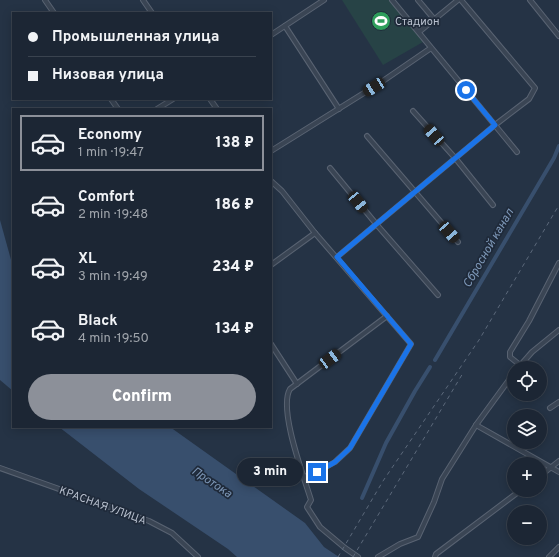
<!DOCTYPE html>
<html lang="en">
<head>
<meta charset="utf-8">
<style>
  body { margin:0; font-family:Overpass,sans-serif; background:#252e3c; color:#f1f3f6; height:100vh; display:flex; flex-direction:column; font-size:15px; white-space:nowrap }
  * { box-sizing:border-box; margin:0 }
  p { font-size:13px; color:#a0a5ac }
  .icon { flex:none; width:22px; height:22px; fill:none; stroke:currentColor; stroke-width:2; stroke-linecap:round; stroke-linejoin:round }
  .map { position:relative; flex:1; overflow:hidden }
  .side { position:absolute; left:12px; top:108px; width:260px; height:320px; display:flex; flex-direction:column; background:#1c2634; border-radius:0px; box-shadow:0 2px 10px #0003,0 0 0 1px #3a434f }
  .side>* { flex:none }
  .banner { position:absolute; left:12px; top:12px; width:260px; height:88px; border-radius:0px; box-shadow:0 2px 10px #0003,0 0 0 1px #3a434f; display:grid; align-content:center; height:88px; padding:0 16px; background:#1c2634 }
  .fabs { position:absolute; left:507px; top:361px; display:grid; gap:8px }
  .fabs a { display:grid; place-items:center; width:40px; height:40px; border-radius:50%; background:#1c2634; box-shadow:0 2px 10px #0003,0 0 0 1px #3a434f; font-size:20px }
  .end { position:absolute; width:18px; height:18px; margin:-9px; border:5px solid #1a73e8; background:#fff; box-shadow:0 0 0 2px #fff }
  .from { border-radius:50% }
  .bubble { position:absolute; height:28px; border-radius:14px; background:#1c2634; box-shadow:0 2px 10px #0003,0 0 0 1px #3a434f; font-size:13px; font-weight:800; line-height:28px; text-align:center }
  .car { position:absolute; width:12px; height:24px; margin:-12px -6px; border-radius:5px; box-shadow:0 0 3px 1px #0007; background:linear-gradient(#222 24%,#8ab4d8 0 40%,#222 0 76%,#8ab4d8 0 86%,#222 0) }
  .banner b { display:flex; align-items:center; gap:14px; height:38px; font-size:15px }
  .banner b+b { border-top:1px solid #3a434f }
  .banner i { width:10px; height:10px; background:#f1f3f6 }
  ul { padding:7px 0 0; list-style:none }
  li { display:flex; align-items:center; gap:12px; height:56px; margin:0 8px 6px; padding:0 8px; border:2px solid transparent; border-radius:0px }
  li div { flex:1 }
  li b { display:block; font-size:15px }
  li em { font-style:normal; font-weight:800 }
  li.selected { border-color:#8c9099 }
  li>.icon { width:36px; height:36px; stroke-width:1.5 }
  .action { display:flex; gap:8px; margin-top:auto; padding:8px 16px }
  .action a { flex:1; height:46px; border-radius:24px; background:#8c9099; color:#fff; font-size:16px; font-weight:800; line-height:46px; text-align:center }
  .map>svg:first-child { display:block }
  .green { fill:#274346 }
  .water { fill:#384f6d }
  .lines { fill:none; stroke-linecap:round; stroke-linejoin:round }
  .canal { stroke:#384f6d; stroke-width:4 }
  .minor-casing { stroke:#596372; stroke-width:6 }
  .minor { stroke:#3a4554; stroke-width:4 }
  .rail { stroke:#5c697b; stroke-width:1; stroke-dasharray:4 4; stroke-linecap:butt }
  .route { stroke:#1a73e8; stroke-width:5 }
  .labels { text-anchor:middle; stroke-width:3.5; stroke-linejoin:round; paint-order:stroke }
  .poi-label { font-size:11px; fill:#b8c0ce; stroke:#1f2a3a; text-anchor:start }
  .street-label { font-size:11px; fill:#b8c0ce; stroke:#1f2a3a }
  .water-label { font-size:12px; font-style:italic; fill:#7d97b7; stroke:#1f2a3a }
</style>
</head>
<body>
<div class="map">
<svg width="559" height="557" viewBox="0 0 559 557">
  <rect width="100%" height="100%" fill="#253345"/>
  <!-- green -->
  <path class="green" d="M342,0H390L423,42L383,65Z"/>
  <!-- water -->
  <g class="water">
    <path d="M0,220L13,267V391L0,380Z"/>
    <path d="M59,427H170L305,523L324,547L339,557H237L228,549L139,489Z"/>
  </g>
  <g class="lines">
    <!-- canal -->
    <g class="canal">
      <path d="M435,360L554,158L559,146"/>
      <path d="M362,498L386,443L415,391L430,367"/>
    </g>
    <defs>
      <g id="minor">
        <path d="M45,0L54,13"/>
        <path d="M143,0L152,13"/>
        <path d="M392,0L517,152"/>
        <path d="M418,0L434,19"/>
        <path d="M530,0L559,36"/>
        <path d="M285,26L339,109"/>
        <path d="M419,32L458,0"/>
        <path d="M271,35L324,0"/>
        <path d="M111,99L118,109"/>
        <path d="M210,99L217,109"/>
        <path d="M157,109L173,99"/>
        <path d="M413,111L456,159L493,205"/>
        <path d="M367,136L458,242"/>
        <path d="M271,151L380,83L431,48"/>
        <path d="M330,168L377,225L438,295"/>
        <path d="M271,181L282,191L315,233L411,344L350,448L335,462L317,472L304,477"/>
        <path d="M337,257L495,125L529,99L535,88L461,0"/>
        <path d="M271,265L315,233"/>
        <path d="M271,344L297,384"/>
        <path d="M520,365L510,357V352L529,321L559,263"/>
        <path d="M518,368L532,352L559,330"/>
        <path d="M550,408L559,402"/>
        <path d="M476,425L559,472"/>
        <path d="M0,468L149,521L172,533L198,557"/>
        <path d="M540,476L559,461"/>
        <path d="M358,557L345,548L320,527L307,507L311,500C304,477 278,409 290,389L387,316"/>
        <path d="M378,557L400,544L418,537L434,502L442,479L476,425L514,373"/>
        <path d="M435,557L436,554L521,490"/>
        <path d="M549,557L559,547"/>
      </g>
    </defs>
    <!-- minor casing -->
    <use href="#minor" class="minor-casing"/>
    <!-- minor -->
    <use href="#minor" class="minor"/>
    <!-- rail -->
    <g class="rail">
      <path d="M338,557L383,481L479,340L559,205"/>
      <path d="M353,557L463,373"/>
    </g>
  </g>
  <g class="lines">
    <!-- route -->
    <path class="route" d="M317,472L335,462L350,448L411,344L337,257L495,125L466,90"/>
  </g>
  <!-- icons -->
  <defs>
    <symbol id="stadium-disc" viewBox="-11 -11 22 22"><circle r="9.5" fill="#2e9e5b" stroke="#1f2a3a"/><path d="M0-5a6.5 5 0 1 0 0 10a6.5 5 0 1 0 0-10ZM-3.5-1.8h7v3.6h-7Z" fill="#fff"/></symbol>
  </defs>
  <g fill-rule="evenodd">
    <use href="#stadium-disc" x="370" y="10" width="22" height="22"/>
  </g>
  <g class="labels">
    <!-- poi labels -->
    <g class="poi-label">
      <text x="395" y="25">Стадион</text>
    </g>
    <!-- street labels -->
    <g class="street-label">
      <text transform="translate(103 505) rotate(20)" y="4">КРАСНАЯ УЛИЦА</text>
    </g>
    <!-- water labels -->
    <g class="water-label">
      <text transform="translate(488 248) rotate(-60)" y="4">Сбросной канал</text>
      <text transform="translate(212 482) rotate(34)" y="4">Протока</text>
    </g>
  </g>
</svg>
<div class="fabs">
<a><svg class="icon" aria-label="locate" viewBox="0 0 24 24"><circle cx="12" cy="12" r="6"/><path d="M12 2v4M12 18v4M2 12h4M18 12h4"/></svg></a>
<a><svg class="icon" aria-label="layers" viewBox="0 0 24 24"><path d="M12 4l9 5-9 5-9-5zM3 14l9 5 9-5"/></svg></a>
<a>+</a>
<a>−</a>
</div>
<i class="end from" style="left:466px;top:90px"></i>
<i class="end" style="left:317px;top:472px"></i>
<div class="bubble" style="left:237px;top:458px;width:66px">3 min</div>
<i class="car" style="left:374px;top:87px;rotate:238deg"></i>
<i class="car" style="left:434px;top:135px;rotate:319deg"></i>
<i class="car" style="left:358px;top:202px;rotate:141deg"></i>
<i class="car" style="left:449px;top:232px;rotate:139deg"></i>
<i class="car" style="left:330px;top:359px;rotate:54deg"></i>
<div class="banner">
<b><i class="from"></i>Промышленная улица</b>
<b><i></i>Низовая улица</b>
</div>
<section class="side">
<ul>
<li class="selected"><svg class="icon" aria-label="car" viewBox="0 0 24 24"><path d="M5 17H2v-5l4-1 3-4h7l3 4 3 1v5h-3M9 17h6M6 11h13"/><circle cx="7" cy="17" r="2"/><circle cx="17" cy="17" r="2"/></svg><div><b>Economy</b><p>1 min · 19:47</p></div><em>138 ₽</em></li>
<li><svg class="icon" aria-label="car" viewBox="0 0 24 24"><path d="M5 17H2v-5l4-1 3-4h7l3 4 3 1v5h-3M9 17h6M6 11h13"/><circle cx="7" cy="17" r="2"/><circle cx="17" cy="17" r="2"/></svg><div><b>Comfort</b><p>2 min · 19:48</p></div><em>186 ₽</em></li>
<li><svg class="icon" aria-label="car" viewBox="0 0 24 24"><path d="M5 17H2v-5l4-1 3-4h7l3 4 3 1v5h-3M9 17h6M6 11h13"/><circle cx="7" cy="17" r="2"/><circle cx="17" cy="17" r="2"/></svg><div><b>XL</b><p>3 min · 19:49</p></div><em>234 ₽</em></li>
<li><svg class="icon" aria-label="car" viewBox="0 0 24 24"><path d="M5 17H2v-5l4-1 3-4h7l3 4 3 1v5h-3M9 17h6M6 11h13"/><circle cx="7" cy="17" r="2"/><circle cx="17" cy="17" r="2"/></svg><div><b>Black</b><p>4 min · 19:50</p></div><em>134 ₽</em></li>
</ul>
<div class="action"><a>Confirm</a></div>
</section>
</div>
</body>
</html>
